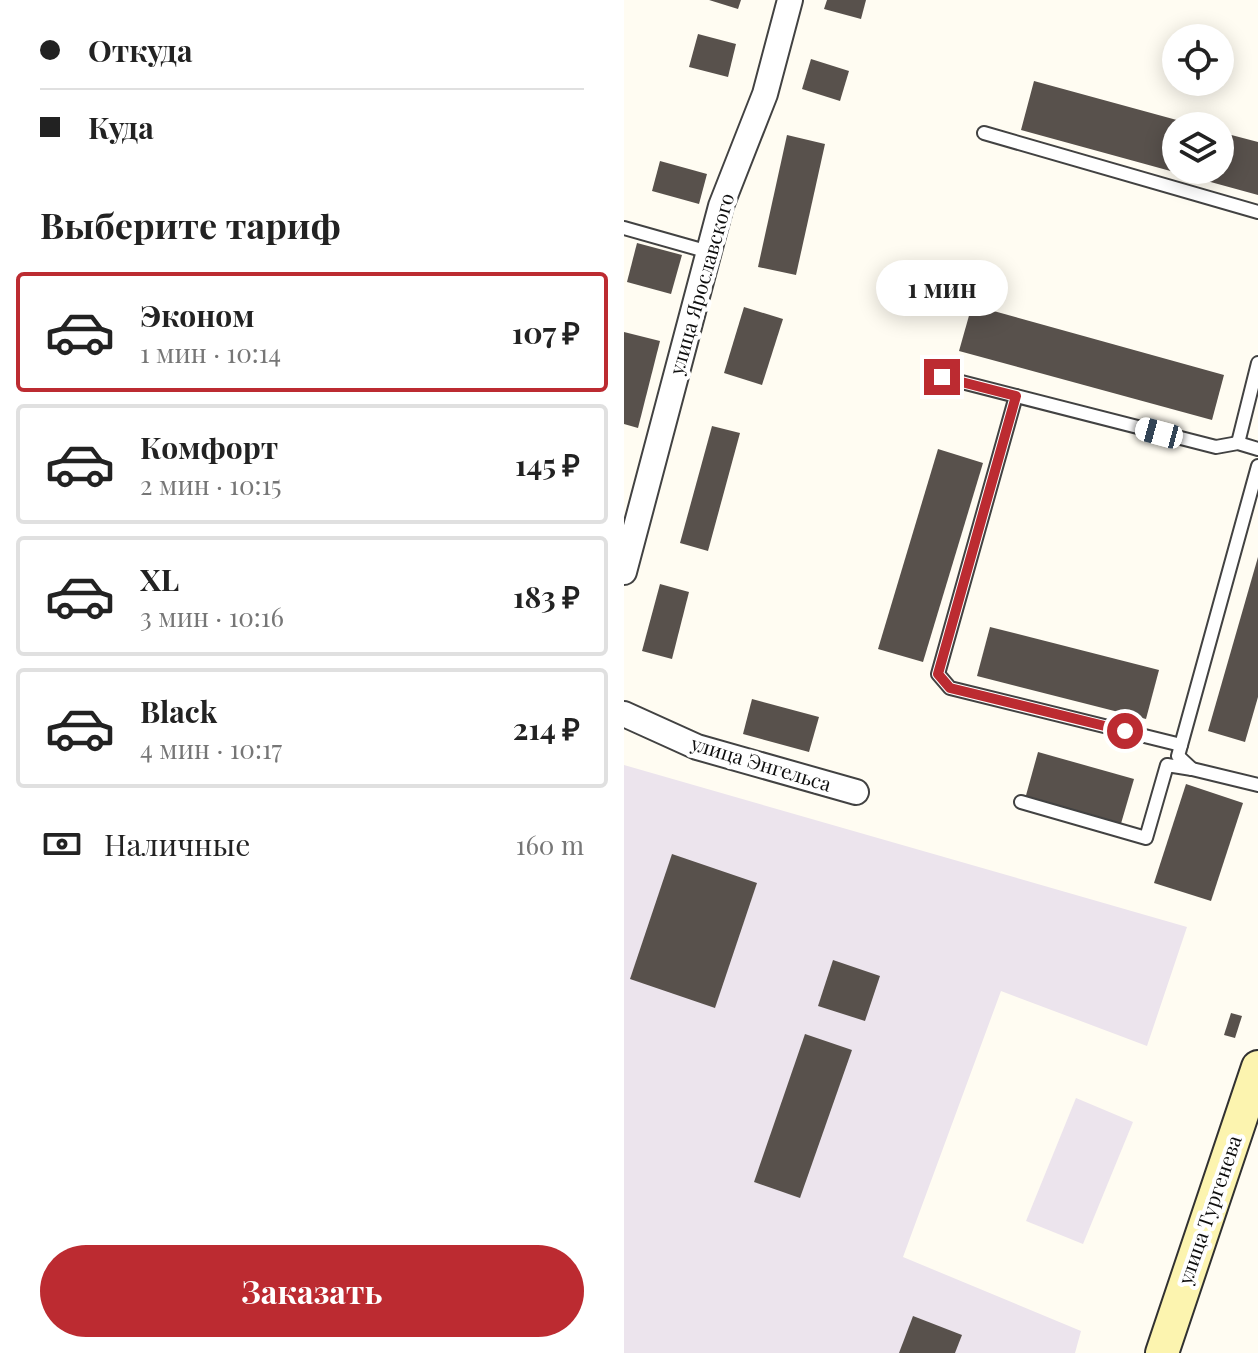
<!DOCTYPE html>
<html lang="ru">
<head>
<meta charset="utf-8">
<style>
  body { margin:0; font-family:"Playfair Display",serif; background:#f2f2f2; color:#222; height:100vh; display:flex; flex-direction:column; font-size:30px; white-space:nowrap }
  * { box-sizing:border-box; margin:0 }
  p { font-size:26px; color:#767676 }
  .icon { flex:none; width:44px; height:44px; fill:none; stroke:currentColor; stroke-width:2; stroke-linecap:round; stroke-linejoin:round }
  .map { position:relative; flex:1; overflow:hidden }
  .sheet { display:flex; flex-direction:column; background:#fff; width:624px }
  .sheet>* { flex:none }
  .top-card { display:grid; align-content:center; height:176px; padding:0 40px; background:#fff }
  .fabs { position:absolute; left:538px; top:24px; display:grid; gap:16px }
  .fabs a { display:grid; place-items:center; width:72px; height:72px; border-radius:50%; background:#fff; box-shadow:0 4px 20px #0003; font-size:40px }
  .end { position:absolute; width:36px; height:36px; margin:-18px; border:10px solid #bc2b31; background:#fff; box-shadow:0 0 0 4px #fff }
  .from { border-radius:50% }
  .bubble { position:absolute; height:56px; border-radius:28px; background:#fff; box-shadow:0 4px 20px #0003; font-size:26px; font-weight:700; line-height:56px; text-align:center }
  .car { position:absolute; width:24px; height:48px; margin:-24px -12px; border-radius:10px; box-shadow:0 0 6px 2px #0007; background:linear-gradient(#fff 24%,#345 0 40%,#fff 0 76%,#345 0 86%,#fff 0) }
  .top-card b { display:flex; align-items:center; gap:28px; height:76px; font-size:30px }
  .top-card b+b { border-top:2px solid #e0e0e0 }
  .top-card i { width:20px; height:20px; background:#222 }
  ul { padding:0; list-style:none }
  li { display:flex; align-items:center; gap:24px; height:120px; margin:0 16px 12px; padding:0 24px; border:4px solid #e0e0e0; border-radius:8px }
  li div { flex:1 }
  li b { display:block; font-size:30px }
  li em { font-style:normal; font-weight:700 }
  li.on { border-color:#bc2b31 }
  li>.icon { width:72px; height:72px; stroke-width:1.5 }
  h2 { padding:0 40px; font-size:36px; line-height:96px }
  .pay { display:flex; align-items:center; gap:20px; height:88px; padding:0 40px; font-size:30px }
  .pay p { margin-inline-start:auto }
  .primary-button { display:flex; gap:16px; margin-top:auto; padding:16px 40px }
  .primary-button a { flex:1; height:92px; border-radius:48px; background:#bc2b31; color:#fff; font-size:32px; font-weight:700; line-height:92px; text-align:center }
  main { display:flex; flex:1; min-height:0 }
  .map>svg:first-child { display:block }
  .industrial { fill:#ece4ed }
  .building { fill:#58514c }
  .lines { fill:none; stroke-linecap:round; stroke-linejoin:round }
  .lane-casing { stroke:#424242; stroke-width:16 }
  .street-casing { stroke:#424242; stroke-width:28 }
  .secondary-casing { stroke:#313131; stroke-width:36 }
  .lane { stroke:#fff; stroke-width:12 }
  .street { stroke:#fff; stroke-width:24 }
  .secondary { stroke:#fcf4af; stroke-width:32 }
  .route { stroke:#bc2b31; stroke-width:10 }
  .labels { text-anchor:middle; stroke-width:8; stroke-linejoin:round; paint-order:stroke }
  .street-label { font-size:20px; fill:#0f0f0f; stroke:#fff }
</style>
</head>
<body>
<main>
<section class="sheet">
<div class="top-card">
<b><i class="from"></i>Откуда</b>
<b><i></i>Куда</b>
</div>
<h2>Выберите тариф</h2>
<ul>
<li class="on"><svg class="icon" aria-label="car" viewBox="0 0 24 24"><path d="M5 17H2v-5l4-1 3-4h7l3 4 3 1v5h-3M9 17h6M6 11h13"/><circle cx="7" cy="17" r="2"/><circle cx="17" cy="17" r="2"/></svg><div><b>Эконом</b><p>1 мин · 10:14</p></div><em>107 ₽</em></li>
<li><svg class="icon" aria-label="car" viewBox="0 0 24 24"><path d="M5 17H2v-5l4-1 3-4h7l3 4 3 1v5h-3M9 17h6M6 11h13"/><circle cx="7" cy="17" r="2"/><circle cx="17" cy="17" r="2"/></svg><div><b>Комфорт</b><p>2 мин · 10:15</p></div><em>145 ₽</em></li>
<li><svg class="icon" aria-label="car" viewBox="0 0 24 24"><path d="M5 17H2v-5l4-1 3-4h7l3 4 3 1v5h-3M9 17h6M6 11h13"/><circle cx="7" cy="17" r="2"/><circle cx="17" cy="17" r="2"/></svg><div><b>XL</b><p>3 мин · 10:16</p></div><em>183 ₽</em></li>
<li><svg class="icon" aria-label="car" viewBox="0 0 24 24"><path d="M5 17H2v-5l4-1 3-4h7l3 4 3 1v5h-3M9 17h6M6 11h13"/><circle cx="7" cy="17" r="2"/><circle cx="17" cy="17" r="2"/></svg><div><b>Black</b><p>4 мин · 10:17</p></div><em>214 ₽</em></li>
</ul>
<div class="pay"><svg class="icon" aria-label="cash" viewBox="0 0 24 24"><path d="M3 7h18v10H3z"/><circle cx="12" cy="12" r="2"/></svg>Наличные<p>160 m</p></div>
<div class="primary-button"><a>Заказать</a></div>
</section>
<div class="map">
<svg width="634" height="1353" viewBox="0 0 634 1353">
  <rect width="100%" height="100%" fill="#fffcf2"/>
  <!-- industrial -->
  <g class="industrial">
    <path d="M0,765L563,927L523,1046L377,991L279,1257L457,1331L451,1353H0Z"/>
    <path d="M452,1098L509,1122L459,1244L402,1221Z"/>
  </g>
  <!-- building -->
  <g class="building">
    <path d="M85,0H117L114,9Z"/>
    <path d="M203,0H242L237,19L200,9Z"/>
    <path d="M74,34L112,44L104,77L65,67Z"/>
    <path d="M187,59L225,71L216,101L178,89Z"/>
    <path d="M410,81L571,125L552,126V170H596V132L634,142V195L397,130Z"/>
    <path d="M163,135L201,144L172,275L134,267Z"/>
    <path d="M36,161L83,174L75,204L28,191Z"/>
    <path d="M13,243L58,255L47,294L3,282Z"/>
    <path d="M348,305L600,375L588,420L335,351Z"/>
    <path d="M120,307L159,319L138,385L100,373Z"/>
    <path d="M0,332L36,341L14,428L0,424Z"/>
    <path d="M88,426L116,433L84,551L56,543Z"/>
    <path d="M314,449L359,463L299,662L254,649Z"/>
    <path d="M634,557V697L621,742L584,731Z"/>
    <path d="M36,584L65,592L48,659L18,651Z"/>
    <path d="M366,627L535,670L522,719L353,676Z"/>
    <path d="M128,699L195,717L185,752L119,734Z"/>
    <path d="M414,752L510,779L496,827L401,799Z"/>
    <path d="M562,784L619,803L587,901L530,883Z"/>
    <path d="M48,854L133,883L91,1008L6,979Z"/>
    <path d="M209,960L256,976L241,1021L194,1006Z"/>
    <path d="M607,1013L618,1016L611,1038L600,1035Z"/>
    <path d="M181,1034L228,1050L176,1198L130,1182Z"/>
    <path d="M289,1316L338,1335L331,1353H275Z"/>
  </g>
  <g class="lines">
    <defs>
      <g id="lane">
        <path d="M360,133L634,212"/>
        <path d="M0,228L85,252"/>
        <path d="M318,377L592,447L614,443L634,449"/>
        <path d="M392,396L314,674L326,688L557,745"/>
        <path d="M614,443L634,363"/>
        <path d="M634,466L554,756L568,769L634,785"/>
        <path d="M397,802L522,838L543,765L568,769"/>
      </g>
      <g id="street">
        <path d="M0,572L97,206L141,94L166,0"/>
        <path d="M0,714L73,747L232,792"/>
      </g>
      <path id="secondary" d="M538,1353L634,1067"/>
    </defs>
    <!-- lane casing -->
    <use href="#lane" class="lane-casing"/>
    <!-- street casing -->
    <use href="#street" class="street-casing"/>
    <!-- secondary casing -->
    <use href="#secondary" class="secondary-casing"/>
    <!-- lane -->
    <use href="#lane" class="lane"/>
    <!-- street -->
    <use href="#street" class="street"/>
    <!-- secondary -->
    <use href="#secondary" class="secondary"/>
  </g>
  <g class="lines">
    <!-- route -->
    <path class="route" d="M318,377L392,396L314,674L326,688L501,731"/>
  </g>
  <g class="labels">
    <!-- street labels -->
    <g class="street-label">
      <text transform="translate(78 284) rotate(-74)" y="7">улица Ярославского</text>
      <text transform="translate(137 764) rotate(17)" y="7">улица Энгельса</text>
      <text transform="translate(586 1210) rotate(-71)" y="7">улица Тургенева</text>
    </g>
  </g>
</svg>
<div class="fabs">
<a><svg class="icon" aria-label="locate" viewBox="0 0 24 24"><circle cx="12" cy="12" r="6"/><path d="M12 2v4M12 18v4M2 12h4M18 12h4"/></svg></a>
<a><svg class="icon" aria-label="layers" viewBox="0 0 24 24"><path d="M12 4l9 5-9 5-9-5zM3 14l9 5 9-5"/></svg></a>
</div>
<i class="end from" style="left:501px;top:731px"></i>
<i class="end" style="left:318px;top:377px"></i>
<div class="bubble" style="left:252px;top:260px;width:132px">1 мин</div>
<i class="car" style="left:535px;top:433px;rotate:285deg"></i>
</div>
</main>
</body>
</html>
